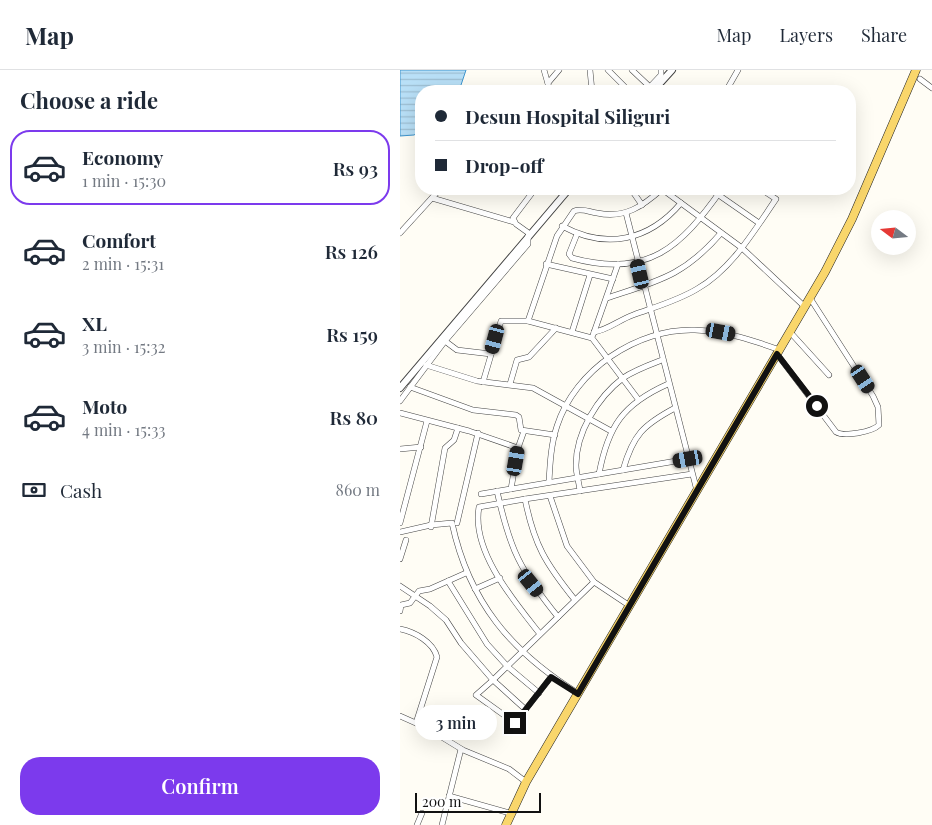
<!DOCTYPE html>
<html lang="en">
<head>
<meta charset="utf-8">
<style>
  body { margin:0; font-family:"Playfair Display",serif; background:#f2f2f3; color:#1f2937; height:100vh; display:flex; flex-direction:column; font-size:19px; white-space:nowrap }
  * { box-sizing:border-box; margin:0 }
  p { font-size:16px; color:#747a83 }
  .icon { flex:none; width:28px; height:28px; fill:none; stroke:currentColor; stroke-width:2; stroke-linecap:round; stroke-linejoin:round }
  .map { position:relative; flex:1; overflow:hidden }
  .sheet { display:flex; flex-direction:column; background:#fff; width:400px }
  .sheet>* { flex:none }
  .top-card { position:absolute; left:15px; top:15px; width:441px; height:110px; border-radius:20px; box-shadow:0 5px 20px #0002; display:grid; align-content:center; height:110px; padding:0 20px; background:#fff }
  .needle { width:32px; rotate:286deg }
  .fabs { position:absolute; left:471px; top:140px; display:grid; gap:10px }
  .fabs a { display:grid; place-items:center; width:45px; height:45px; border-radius:50%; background:#fff; box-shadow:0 5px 20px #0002; font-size:25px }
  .scale { position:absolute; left:15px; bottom:12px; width:126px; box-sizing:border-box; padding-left:5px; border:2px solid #111; border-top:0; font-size:14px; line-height:18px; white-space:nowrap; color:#111; -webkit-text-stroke:4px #fff; paint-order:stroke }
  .end { position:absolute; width:22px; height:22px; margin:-11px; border:6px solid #111; background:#fff; box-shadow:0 0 0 2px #fff }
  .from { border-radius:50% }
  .bubble { position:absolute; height:35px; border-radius:18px; background:#fff; box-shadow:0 5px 20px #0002; font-size:16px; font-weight:600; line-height:35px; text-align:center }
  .car { position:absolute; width:15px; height:30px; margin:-15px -8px; border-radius:6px; box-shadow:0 0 4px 1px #0007; background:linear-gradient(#222 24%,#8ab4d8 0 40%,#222 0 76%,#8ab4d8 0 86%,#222 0) }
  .top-card b { display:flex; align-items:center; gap:18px; height:48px; font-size:19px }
  .top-card b+b { border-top:1px solid #e0e1e3 }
  .top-card i { width:12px; height:12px; background:#1f2937 }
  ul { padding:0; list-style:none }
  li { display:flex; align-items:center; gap:15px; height:75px; margin:0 10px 8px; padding:0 10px; border:2px solid transparent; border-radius:20px }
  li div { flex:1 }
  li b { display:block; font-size:19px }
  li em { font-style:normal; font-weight:600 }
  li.selected { border-color:#7c3aed }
  li>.icon { width:45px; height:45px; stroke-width:1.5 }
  h2 { padding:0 20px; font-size:22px; line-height:60px }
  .pay { display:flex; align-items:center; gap:12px; height:55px; padding:0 20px; font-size:19px }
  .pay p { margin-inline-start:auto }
  .action { display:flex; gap:10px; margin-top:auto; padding:10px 20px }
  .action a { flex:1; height:58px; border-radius:20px; background:#7c3aed; color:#fff; font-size:20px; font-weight:600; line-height:58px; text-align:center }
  header { display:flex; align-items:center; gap:30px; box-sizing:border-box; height:70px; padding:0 25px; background:#fff; border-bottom:1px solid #e0e1e3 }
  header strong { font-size:24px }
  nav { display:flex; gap:28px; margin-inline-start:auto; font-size:18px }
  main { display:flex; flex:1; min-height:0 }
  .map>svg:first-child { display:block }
  .water { fill:url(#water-rules); stroke:#3f96cf }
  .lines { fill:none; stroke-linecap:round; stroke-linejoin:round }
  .minor-casing { stroke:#444; stroke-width:6 }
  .tertiary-casing { stroke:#444; stroke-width:8 }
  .primary-casing { stroke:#222; stroke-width:9 }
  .minor { stroke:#fff; stroke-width:5 }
  .tertiary { stroke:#fff; stroke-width:6 }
  .primary { stroke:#f9d66b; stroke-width:8 }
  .route { stroke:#111; stroke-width:6 }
</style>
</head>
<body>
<header>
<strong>Map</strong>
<nav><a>Map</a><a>Layers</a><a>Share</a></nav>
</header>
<main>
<section class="sheet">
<h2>Choose a ride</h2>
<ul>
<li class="selected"><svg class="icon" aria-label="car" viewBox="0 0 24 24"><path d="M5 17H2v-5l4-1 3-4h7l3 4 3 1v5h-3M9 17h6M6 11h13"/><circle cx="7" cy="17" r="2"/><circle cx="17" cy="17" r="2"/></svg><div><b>Economy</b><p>1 min · 15:30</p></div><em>Rs 93</em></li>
<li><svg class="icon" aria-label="car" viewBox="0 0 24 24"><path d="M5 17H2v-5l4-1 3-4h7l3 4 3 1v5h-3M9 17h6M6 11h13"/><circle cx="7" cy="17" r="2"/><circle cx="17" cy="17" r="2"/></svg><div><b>Comfort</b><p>2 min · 15:31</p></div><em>Rs 126</em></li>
<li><svg class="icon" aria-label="car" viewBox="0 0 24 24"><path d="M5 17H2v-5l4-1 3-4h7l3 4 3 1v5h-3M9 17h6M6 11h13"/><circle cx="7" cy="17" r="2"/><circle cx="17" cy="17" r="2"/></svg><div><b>XL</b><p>3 min · 15:32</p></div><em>Rs 159</em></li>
<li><svg class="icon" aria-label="car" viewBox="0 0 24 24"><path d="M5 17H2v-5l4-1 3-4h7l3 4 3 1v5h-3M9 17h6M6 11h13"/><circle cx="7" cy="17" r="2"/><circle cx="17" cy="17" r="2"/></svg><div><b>Moto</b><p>4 min · 15:33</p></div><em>Rs 80</em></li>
</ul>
<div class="pay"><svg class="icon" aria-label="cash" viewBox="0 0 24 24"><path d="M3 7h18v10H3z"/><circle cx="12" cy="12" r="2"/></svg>Cash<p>860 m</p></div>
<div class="action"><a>Confirm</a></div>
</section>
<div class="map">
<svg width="532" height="755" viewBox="0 0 532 755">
  <defs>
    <pattern id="water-rules" width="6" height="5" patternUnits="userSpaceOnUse" patternTransform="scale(1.25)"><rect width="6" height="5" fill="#b9e0f7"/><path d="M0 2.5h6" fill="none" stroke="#9ebfd3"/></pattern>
  </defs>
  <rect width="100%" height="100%" fill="#fffdf5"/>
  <!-- water -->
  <path class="water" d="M0,0H66L59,21H21V61L14,65L0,66Z"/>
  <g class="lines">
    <defs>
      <g id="minor">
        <path d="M144,0L150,21"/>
        <path d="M190,0L192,21"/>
        <path d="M208,0L229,21"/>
        <path d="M232,0L250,17"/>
        <path d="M520,9L532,18"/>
        <path d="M148,13L159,0"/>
        <path d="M246,21L261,5V0"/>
        <path d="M326,21L338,0"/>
        <path d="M231,119L242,135"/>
        <path d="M262,119L342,178L405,237"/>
        <path d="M310,119L359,153"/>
        <path d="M32,128L114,152"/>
        <path d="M226,143L297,421"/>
        <path d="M162,156C206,180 249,171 281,133"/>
        <path d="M0,163L40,119"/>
        <path d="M130,164L116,154L113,148L135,119"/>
        <path d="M177,164L169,184L172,188C248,209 281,177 322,119"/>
        <path d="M146,194L213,209"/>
        <path d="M207,228C258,211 284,206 321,163"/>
        <path d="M128,251L157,166L174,141C182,138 189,142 197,143C225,149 243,136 262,119"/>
        <path d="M172,262L190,205"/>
        <path d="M194,262C208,260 219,250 233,245C255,237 277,231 297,219C332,199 354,161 376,129L361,119"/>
        <path d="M390,262L429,305"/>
        <path d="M193,265L218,194"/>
        <path d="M45,271L57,280L91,284"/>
        <path d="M377,284L436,362C444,367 472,362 479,355L478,337L473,326L410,228"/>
        <path d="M26,295L77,311L133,318L211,361"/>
        <path d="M83,312L101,251H128L192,268L238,329"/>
        <path d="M110,314L117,290L129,287L156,258"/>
        <path d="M10,317L73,340L116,345L119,347L121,360L155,365"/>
        <path d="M0,331L45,271L128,174V166"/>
        <path d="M0,343L69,361L118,378"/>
        <path d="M0,379L21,377"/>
        <path d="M223,400C233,365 243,355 275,338"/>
        <path d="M199,404C208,356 223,334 268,314"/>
        <path d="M149,412C150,393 151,374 157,356C175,300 237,258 295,260C325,261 352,270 380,280"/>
        <path d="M111,419L118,378L124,361"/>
        <path d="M97,421C110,480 120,500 158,547"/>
        <path d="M180,421C179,412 176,404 176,395C176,362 198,327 223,308C235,300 249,295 262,290"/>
        <path d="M81,424L288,389"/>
        <path d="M150,426L167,476L194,512L230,536"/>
        <path d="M125,429L79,437C71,481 114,531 140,564"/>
        <path d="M0,453L27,351"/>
        <path d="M57,453L78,363"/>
        <path d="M31,457L45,378L54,370L58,358"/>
        <path d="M0,462L31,455L52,453C69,532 111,582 179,624"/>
        <path d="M0,489L6,470"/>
        <path d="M48,511L87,574L108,597L139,623"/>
        <path d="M0,516L30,536L46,550L61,573L93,610L194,512"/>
        <path d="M75,519L100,508"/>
        <path d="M175,530C146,494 134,475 125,429L292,404"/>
        <path d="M0,541L1,535L10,533L19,521L30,519L66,503"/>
        <path d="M0,559C15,562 33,572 37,587L16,653"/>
        <path d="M0,646L27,658L63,680L109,699L126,712"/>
        <path d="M115,653L76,625L93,610L125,639"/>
        <path d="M108,662L151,607"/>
        <path d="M49,726L110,743"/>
        <path d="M17,755L22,743"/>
        <path d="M42,755L61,679"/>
      </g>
      <g id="tertiary">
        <path d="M253,21L272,0"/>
        <path d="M0,318L169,119"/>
      </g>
      <path id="primary" d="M106,755L126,712L425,202L452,149L516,0"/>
    </defs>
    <!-- minor casing -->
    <use href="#minor" class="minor-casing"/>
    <!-- tertiary casing -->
    <use href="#tertiary" class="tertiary-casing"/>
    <!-- primary casing -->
    <use href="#primary" class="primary-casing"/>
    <!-- minor -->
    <use href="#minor" class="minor"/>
    <!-- tertiary -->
    <use href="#tertiary" class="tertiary"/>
    <!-- primary -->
    <use href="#primary" class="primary"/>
  </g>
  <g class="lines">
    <!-- route -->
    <path class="route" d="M115,653L151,607L178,624L377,284L417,336"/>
  </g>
</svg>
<div class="fabs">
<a><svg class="needle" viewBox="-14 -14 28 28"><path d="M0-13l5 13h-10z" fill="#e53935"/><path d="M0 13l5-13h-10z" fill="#747a83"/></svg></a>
</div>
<div class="scale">200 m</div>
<i class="end from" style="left:417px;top:336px"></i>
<i class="end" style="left:115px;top:653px"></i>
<div class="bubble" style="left:15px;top:635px;width:82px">3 min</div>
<i class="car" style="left:240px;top:204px;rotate:347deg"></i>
<i class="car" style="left:321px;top:262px;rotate:101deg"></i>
<i class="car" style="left:95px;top:269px;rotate:195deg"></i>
<i class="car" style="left:463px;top:309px;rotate:147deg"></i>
<i class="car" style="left:288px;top:389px;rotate:260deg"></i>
<i class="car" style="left:116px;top:391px;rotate:10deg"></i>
<i class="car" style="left:131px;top:513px;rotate:141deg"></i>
<div class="top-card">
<b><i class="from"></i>Desun Hospital Siliguri</b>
<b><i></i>Drop-off</b>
</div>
</div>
</main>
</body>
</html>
